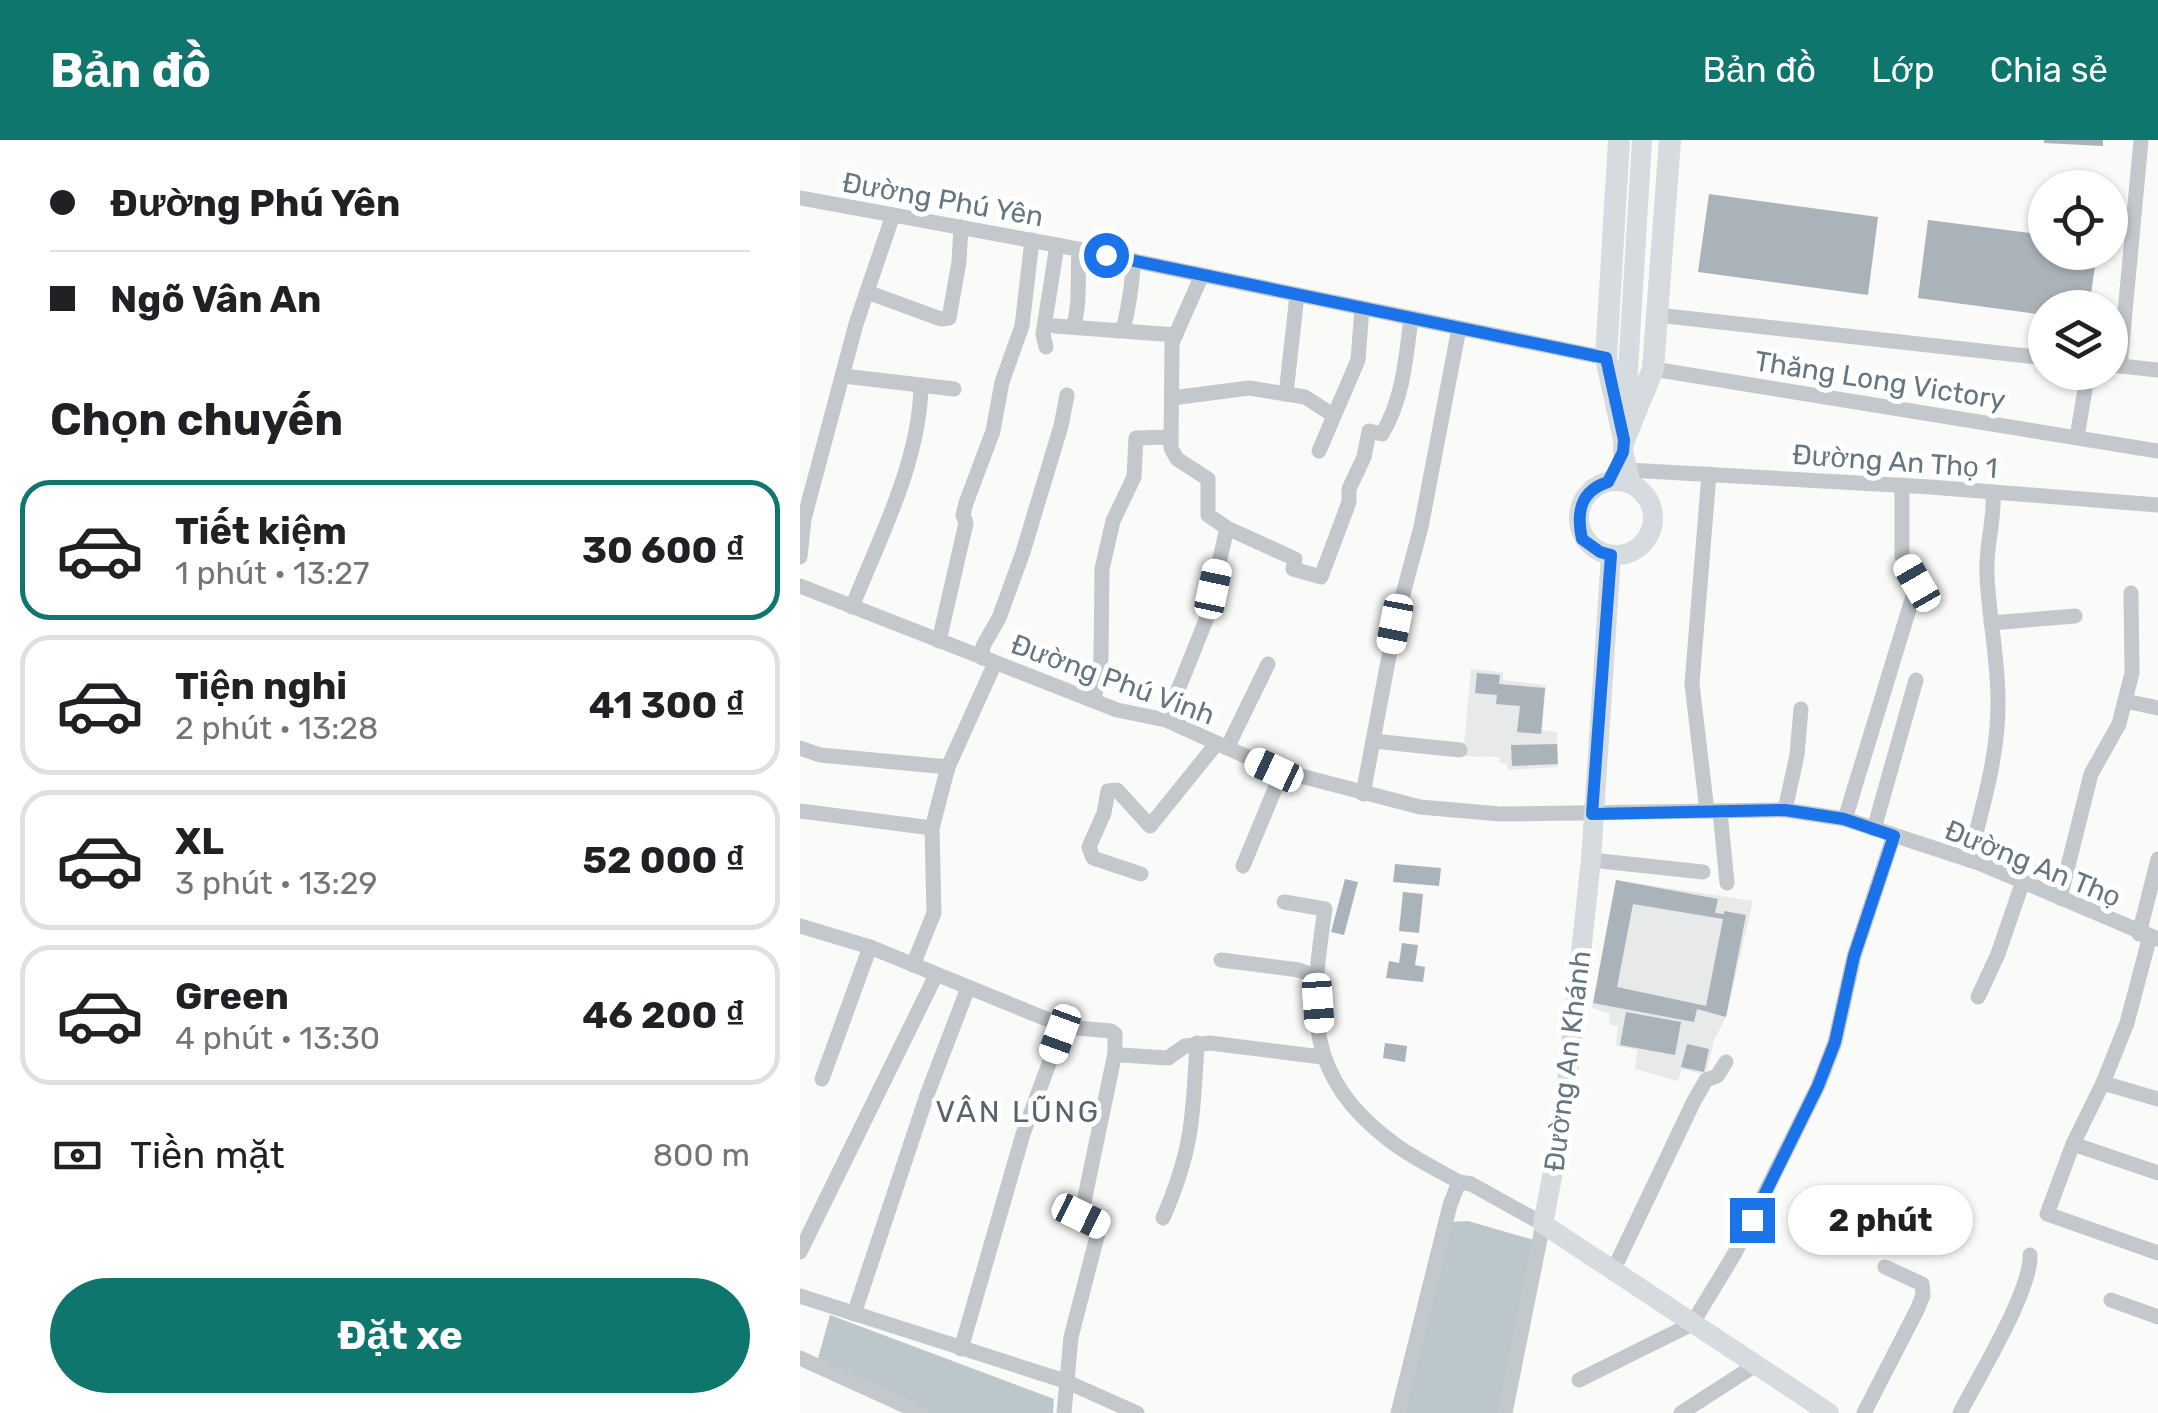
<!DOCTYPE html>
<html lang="vi">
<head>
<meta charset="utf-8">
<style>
  body { margin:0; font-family:Rubik,sans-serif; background:#f2f2f2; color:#202124; height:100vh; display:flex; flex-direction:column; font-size:38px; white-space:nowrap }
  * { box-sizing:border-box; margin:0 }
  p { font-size:32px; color:#757577 }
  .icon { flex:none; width:55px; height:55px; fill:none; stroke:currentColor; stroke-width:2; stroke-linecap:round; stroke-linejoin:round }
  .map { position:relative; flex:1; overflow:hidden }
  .panel { display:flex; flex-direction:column; background:#fff; width:800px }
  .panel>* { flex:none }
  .top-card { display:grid; align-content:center; height:220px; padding:0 50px; background:#fff }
  .fabs { position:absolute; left:1228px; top:30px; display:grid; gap:20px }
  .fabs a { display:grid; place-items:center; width:100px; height:100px; border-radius:50%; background:#fff; box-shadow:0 2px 8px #0004; font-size:50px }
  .end { position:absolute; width:45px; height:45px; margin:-22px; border:12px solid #1a73e8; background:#fff; box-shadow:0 0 0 5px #fff }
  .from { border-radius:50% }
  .bubble { position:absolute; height:70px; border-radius:35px; background:#fff; box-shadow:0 2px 8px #0004; font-size:32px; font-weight:700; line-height:70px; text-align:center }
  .car { position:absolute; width:30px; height:60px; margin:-30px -15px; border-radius:12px; box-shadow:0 0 8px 2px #0007; background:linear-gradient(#fff 24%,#345 0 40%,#fff 0 76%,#345 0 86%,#fff 0) }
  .top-card b { display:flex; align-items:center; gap:35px; height:95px; font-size:38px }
  .top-card b+b { border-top:2px solid #e0e0e0 }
  .top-card i { width:25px; height:25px; background:#202124 }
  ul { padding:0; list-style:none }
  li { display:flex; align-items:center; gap:30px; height:140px; margin:0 20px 15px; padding:0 30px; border:5px solid #e0e0e0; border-radius:30px }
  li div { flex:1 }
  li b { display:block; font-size:38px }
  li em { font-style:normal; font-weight:700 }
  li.current { border-color:#0f766e }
  li>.icon { width:90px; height:90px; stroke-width:1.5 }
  h2 { padding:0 50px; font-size:45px; line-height:120px }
  .pay { display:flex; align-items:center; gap:25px; height:110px; padding:0 50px; font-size:38px }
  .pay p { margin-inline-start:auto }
  .cta { display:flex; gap:20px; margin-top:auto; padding:20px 50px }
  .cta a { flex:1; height:115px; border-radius:60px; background:#0f766e; color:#fff; font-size:40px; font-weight:700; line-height:115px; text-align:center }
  header { display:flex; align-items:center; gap:60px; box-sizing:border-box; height:140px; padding:0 50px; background:#0f766e; color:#fff }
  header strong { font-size:48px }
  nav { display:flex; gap:55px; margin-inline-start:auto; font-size:35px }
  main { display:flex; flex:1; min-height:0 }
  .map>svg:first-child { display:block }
  .built { fill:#e8e9e9 }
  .water { fill:#bbc7cb }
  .building { fill:#aab3b9; fill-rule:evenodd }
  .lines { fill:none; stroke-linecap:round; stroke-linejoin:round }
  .street { stroke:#c3c8cc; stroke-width:15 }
  .secondary { stroke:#d6dbdf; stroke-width:20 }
  .primary { stroke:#d6dbdf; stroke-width:22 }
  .route { stroke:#1a73e8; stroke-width:12 }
  .labels { text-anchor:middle; stroke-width:10; stroke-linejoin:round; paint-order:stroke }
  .street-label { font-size:28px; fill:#657683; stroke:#fff }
  .neighbourhood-label { font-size:30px; letter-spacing:2.5px; fill:#57646e; stroke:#fff }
</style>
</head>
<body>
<header>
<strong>Bản đồ</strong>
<nav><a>Bản đồ</a><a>Lớp</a><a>Chia sẻ</a></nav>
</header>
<main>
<section class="panel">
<div class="top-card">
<b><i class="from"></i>Đường Phú Yên</b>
<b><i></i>Ngõ Vân An</b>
</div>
<h2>Chọn chuyến</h2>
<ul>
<li class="current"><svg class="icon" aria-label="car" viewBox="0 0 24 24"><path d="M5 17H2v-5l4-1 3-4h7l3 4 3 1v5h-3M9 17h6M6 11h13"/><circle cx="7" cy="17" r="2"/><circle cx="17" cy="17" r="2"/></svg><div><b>Tiết kiệm</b><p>1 phút · 13:27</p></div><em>30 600 ₫</em></li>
<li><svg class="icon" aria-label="car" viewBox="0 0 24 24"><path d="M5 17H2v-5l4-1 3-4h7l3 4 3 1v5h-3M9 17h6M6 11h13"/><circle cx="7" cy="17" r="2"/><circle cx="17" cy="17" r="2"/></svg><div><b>Tiện nghi</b><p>2 phút · 13:28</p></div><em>41 300 ₫</em></li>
<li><svg class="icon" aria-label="car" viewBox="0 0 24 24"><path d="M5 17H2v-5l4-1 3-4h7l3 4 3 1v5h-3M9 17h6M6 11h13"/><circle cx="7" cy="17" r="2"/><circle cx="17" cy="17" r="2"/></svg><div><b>XL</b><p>3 phút · 13:29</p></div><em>52 000 ₫</em></li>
<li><svg class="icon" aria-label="car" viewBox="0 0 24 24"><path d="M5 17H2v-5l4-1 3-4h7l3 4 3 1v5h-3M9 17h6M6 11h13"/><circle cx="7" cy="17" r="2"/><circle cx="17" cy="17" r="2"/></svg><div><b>Green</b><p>4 phút · 13:30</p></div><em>46 200 ₫</em></li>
</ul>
<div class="pay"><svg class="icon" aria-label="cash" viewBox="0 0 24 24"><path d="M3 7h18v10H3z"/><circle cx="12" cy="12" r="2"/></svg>Tiền mặt<p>800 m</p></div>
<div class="cta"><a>Đặt xe</a></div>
</section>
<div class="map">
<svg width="1358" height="1273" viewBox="0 0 1358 1273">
  <rect width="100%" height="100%" fill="#fafaf8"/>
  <!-- built -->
  <g class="built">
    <path d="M671,529L703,532V540L746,545L742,590L757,592L758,627L708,630L707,624L700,623L699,617L663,616Z"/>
    <path d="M816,740L953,761L926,877L914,900L906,935L882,929L878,941L835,929L837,910L816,906L818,886L809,884L810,874L792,868Z"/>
  </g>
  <!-- water -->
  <g class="water">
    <path d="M668,1081L734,1100L699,1273H599L651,1082Z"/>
    <path d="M30,1175L254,1259L253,1273H128L17,1222Z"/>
  </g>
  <!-- building -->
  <g class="building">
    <path d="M1244,0H1303V6L1244,3Z"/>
    <path d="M909,54L1078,77L1068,155L898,132Z"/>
    <path d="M1128,80L1245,95V112H1297L1289,168H1245V175L1118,158Z"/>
    <path d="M677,533L700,535L699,544L745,548L741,594L717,592L720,566L696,564L697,555L675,553Z"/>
    <path d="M757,604L758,624L712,626L711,605Z"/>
    <path d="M595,724L641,728L639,746L593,742Z"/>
    <path d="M545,739L558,742L544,795L531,792Z"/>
    <path d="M816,740L918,759L915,773L924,774V771L946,775L926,877L897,869L894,882L793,863ZM833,764L923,779L906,866L817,847Z"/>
    <path d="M603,752L623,754L619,793L599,791Z"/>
    <path d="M602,803L618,805L615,825L625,827L623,842L586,838L589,821L599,823Z"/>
    <path d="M826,872L881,882L875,915L820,905Z"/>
    <path d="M585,903L607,906L605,922L583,918Z"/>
    <path d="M887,904L909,909L904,932L881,927Z"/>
  </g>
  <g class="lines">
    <!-- street -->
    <g class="street">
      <path d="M0,58L262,106L806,218"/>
      <path d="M402,135L372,203L371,308L377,319L408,339V375L427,388L495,419L493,429L521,437L549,362V349L564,317L569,291L582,294C603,259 606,218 611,178"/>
      <path d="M67,152L141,179L149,178L159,122L161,87"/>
      <path d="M857,175L1245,218"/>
      <path d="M255,186L376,195"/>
      <path d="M273,187C281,164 277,134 279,109"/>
      <path d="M317,191L324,186C329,164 333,143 333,120"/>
      <path d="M246,207L243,194L257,105"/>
      <path d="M1312,225L1358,230"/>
      <path d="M1320,226L1341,0"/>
      <path d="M853,229L1358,311"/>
      <path d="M44,236L154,249"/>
      <path d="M486,254L497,155"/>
      <path d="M372,258L449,248L505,257L533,275"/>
      <path d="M1277,297L1288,232"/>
      <path d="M519,311L558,220L562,168"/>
      <path d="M828,330L1130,347L1358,365"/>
      <path d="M0,417L4,379L56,184L93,75"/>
      <path d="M0,446L317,570L366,580L474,629L620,667L700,674L985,670L1045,679L1179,723L1358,799"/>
      <path d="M52,467C80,397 120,321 121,245"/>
      <path d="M1191,483L1275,476"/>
      <path d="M139,501L166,383L163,375L166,363L193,291L202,242L222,186L232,100"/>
      <path d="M182,518L183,506L199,478L223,412L261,286L267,255"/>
      <path d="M294,561L301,519L302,429L313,381L334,337L336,298L370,297"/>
      <path d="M1325,561L1358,568"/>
      <path d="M366,580L406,480L427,388"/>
      <path d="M573,601L660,610"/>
      <path d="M0,608L20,615L148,627"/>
      <path d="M427,608L468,524"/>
      <path d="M563,654L595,484L621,387L659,188"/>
      <path d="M985,670L997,615L1001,569"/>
      <path d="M0,671L132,688"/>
      <path d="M907,671L892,544L909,334"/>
      <path d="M920,671L927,743"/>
      <path d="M1045,679L1117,443L1102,416V345"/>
      <path d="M1074,689L1116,540"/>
      <path d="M791,720L903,732"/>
      <path d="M1169,720C1182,669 1199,614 1198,560C1198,519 1189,478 1187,436C1185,407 1195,381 1193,352"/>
      <path d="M443,726L482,632"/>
      <path d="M341,734L293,718L289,707L304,673L308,651L317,650L350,686L417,603"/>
      <path d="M1260,758L1291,634L1319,584L1332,533L1331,453"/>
      <path d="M484,762L525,769C510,870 503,936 593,1003C613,1018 638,1030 659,1042L671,1044L743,1084L705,1273"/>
      <path d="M0,786L70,807L266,887L311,891L315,894V913L321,915L368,918L385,906L410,903L522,917"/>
      <path d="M1339,794L1358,719"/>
      <path d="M1350,796L1327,883L1303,943L1273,1004L1247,1074L1358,1113"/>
      <path d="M421,820L499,830L515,836"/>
      <path d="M113,825L134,773L132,688L148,627L195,523"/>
      <path d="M1178,857L1198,814L1222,744"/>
      <path d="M22,939L70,807"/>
      <path d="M1303,943L1358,959"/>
      <path d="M1273,1004L1358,1033"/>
      <path d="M363,1078C393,1009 393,976 397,903"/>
      <path d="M0,1112L136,835"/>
      <path d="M813,1131L894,961L906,940L917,936L926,922"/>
      <path d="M0,1156L265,1241L337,1273"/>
      <path d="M1311,1160L1358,1177"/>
      <path d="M54,1174L127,955L168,848"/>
      <path d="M161,1209L223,994L260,894L266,887"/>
      <path d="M0,1218L121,1273"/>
      <path d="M779,1240L892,1184L935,1113L1018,946L1035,902L1054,816L1094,695"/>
      <path d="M264,1273L271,1197L300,1085L281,1076L315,913"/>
      <path d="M598,1273L650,1065L659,1042"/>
      <path d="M881,1273L957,1224"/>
      <path d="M1064,1273L1118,1168L1123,1155L1122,1144L1085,1127"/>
      <path d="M1160,1273C1177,1239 1232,1150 1230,1115"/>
    </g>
    <!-- secondary -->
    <g class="secondary">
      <circle cx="816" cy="378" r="37"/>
      <path d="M831,344L823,312L842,0"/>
      <path d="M811,415L791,720L763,979L743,1084L1029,1273"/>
    </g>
    <!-- primary -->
    <g class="primary">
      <path d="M819,0L806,218L824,300"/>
      <path d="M824,300L853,229L870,0"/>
    </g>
  </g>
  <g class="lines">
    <!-- route -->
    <path class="route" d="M306,115L806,218L824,300L823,312L808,342C780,351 776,372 782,399L800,412L811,415L792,674L985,670L1044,679L1094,696L1054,816L1035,902L1018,946L952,1080"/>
  </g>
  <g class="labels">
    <!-- street labels -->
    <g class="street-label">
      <text transform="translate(143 59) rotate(10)" y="10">Đường Phú Yên</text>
      <text transform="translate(1080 240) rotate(9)" y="10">Thăng Long Victory</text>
      <text transform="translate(1095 321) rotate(4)" y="10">Đường An Thọ 1</text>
      <text transform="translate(313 539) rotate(20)" y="10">Đường Phú Vinh</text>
      <text transform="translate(1233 723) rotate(22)" y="10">Đường An Thọ</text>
      <text transform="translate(767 921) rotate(-83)" y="10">Đường An Khánh</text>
    </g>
    <!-- neighbourhood labels -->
    <g class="neighbourhood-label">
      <text x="218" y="982">VÂN LŨNG</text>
    </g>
  </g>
</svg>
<div class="fabs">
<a><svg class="icon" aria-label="locate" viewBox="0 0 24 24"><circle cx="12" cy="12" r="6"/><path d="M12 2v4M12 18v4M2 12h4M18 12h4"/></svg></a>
<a><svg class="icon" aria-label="layers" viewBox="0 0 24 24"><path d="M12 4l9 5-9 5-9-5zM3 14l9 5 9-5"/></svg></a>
</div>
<i class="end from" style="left:306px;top:115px"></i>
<i class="end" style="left:952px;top:1080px"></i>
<div class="bubble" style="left:988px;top:1045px;width:185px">2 phút</div>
<i class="car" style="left:1117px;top:443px;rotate:330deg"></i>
<i class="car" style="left:413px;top:449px;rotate:12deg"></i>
<i class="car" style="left:595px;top:484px;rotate:191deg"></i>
<i class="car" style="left:474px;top:630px;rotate:295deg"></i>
<i class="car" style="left:518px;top:863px;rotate:176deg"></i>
<i class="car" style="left:260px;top:894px;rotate:200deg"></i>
<i class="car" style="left:281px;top:1076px;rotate:116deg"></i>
</div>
</main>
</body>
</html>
